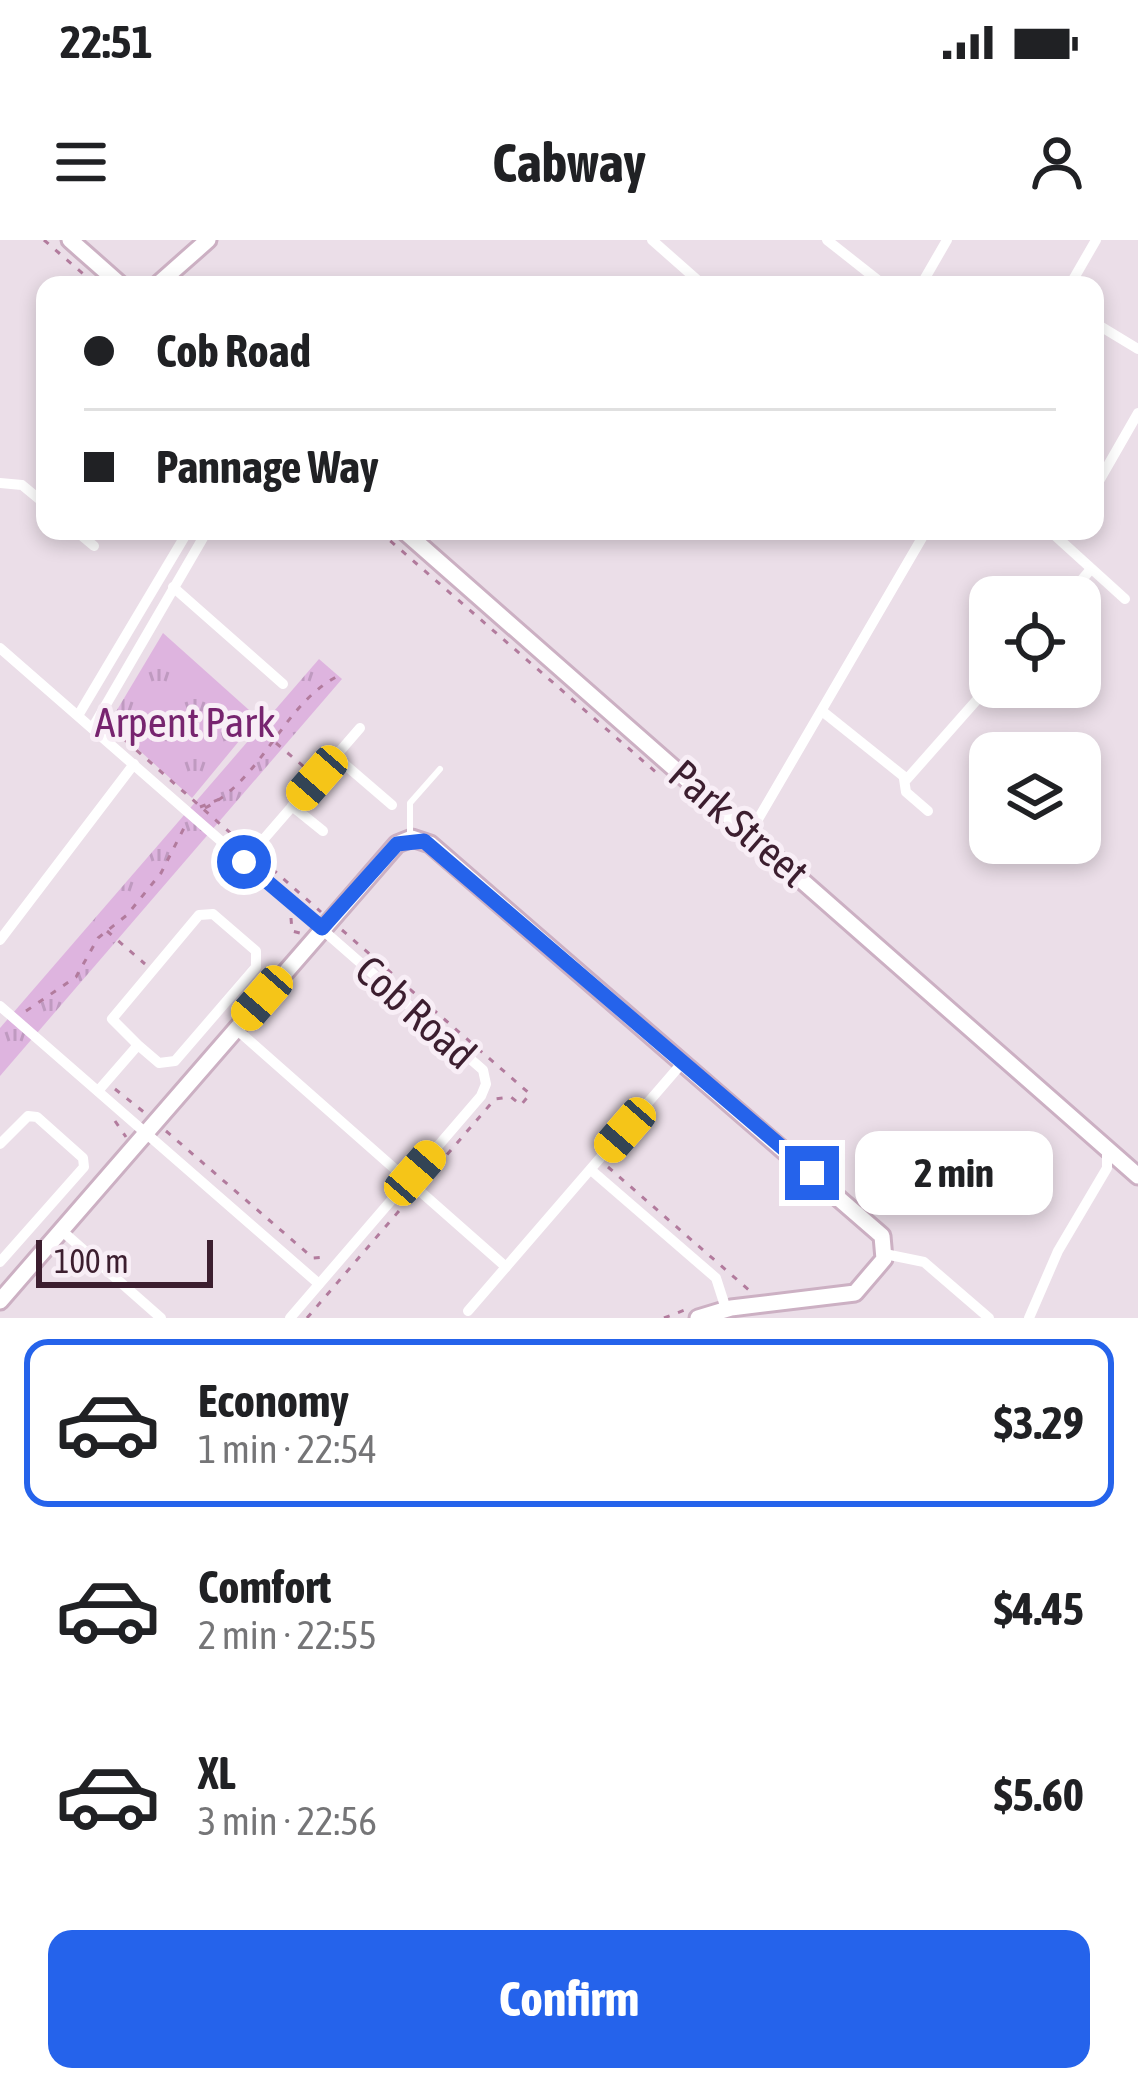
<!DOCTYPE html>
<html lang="en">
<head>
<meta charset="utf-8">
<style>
  body { margin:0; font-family:"Asap Condensed",sans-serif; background:#f2f2f2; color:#202124; height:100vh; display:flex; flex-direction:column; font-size:45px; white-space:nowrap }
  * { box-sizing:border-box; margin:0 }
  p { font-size:39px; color:#757577 }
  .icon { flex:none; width:66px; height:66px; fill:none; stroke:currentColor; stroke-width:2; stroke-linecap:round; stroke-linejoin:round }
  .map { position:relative; height:1078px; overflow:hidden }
  .sheet { display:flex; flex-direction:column; background:#fff; flex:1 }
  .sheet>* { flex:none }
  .top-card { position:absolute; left:36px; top:36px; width:1068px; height:264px; border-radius:24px; box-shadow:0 6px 18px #0003; display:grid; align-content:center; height:264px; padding:0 48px; background:#fff }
  .tools { position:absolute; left:969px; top:336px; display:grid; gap:24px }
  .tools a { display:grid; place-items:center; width:132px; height:132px; border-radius:24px; background:#fff; box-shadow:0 6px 18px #0003; font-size:60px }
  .scale { position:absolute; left:36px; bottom:30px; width:177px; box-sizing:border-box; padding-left:12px; border:6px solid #3c1e2f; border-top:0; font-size:33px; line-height:42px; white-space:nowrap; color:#3c1e2f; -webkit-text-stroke:9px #f8eef6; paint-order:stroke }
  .end { position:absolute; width:54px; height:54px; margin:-27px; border:15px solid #2563eb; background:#fff; box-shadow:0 0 0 6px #fff }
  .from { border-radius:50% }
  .bubble { position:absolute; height:84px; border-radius:24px; background:#fff; box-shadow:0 6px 18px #0003; font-size:39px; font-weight:700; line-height:84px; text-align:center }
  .car { position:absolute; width:36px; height:72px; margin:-36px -18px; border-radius:15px; box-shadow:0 0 9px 3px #0007; background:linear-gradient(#f5c518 24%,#345 0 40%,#f5c518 0 76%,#345 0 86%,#f5c518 0) }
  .top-card b { display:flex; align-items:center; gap:42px; height:114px; font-size:45px }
  .top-card b+b { border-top:3px solid #e0e0e0 }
  .top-card i { width:30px; height:30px; background:#202124 }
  ul { padding:21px 0 0; list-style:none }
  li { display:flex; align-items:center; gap:36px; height:168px; margin:0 24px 18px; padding:0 24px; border:6px solid transparent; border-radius:24px }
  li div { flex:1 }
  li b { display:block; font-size:45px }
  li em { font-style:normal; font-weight:700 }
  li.active { border-color:#2563eb }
  li>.icon { width:108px; height:108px; stroke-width:1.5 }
  .action { display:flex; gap:24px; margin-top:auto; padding:24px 48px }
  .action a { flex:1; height:138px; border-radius:24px; background:#2563eb; color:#fff; font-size:48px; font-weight:700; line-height:138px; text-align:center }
  .status { display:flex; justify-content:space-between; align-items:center; height:84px; padding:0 60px; background:#fff; direction:ltr }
  .status svg { height:33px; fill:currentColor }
  header { display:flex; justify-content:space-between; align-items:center; height:156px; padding:0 48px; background:#fff; font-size:54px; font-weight:700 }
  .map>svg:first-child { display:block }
  .park { fill:url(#park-tufts) }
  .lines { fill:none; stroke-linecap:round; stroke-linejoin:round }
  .secondary-casing { stroke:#ccb0c3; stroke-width:21 }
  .path { stroke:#b27b9d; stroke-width:3; stroke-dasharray:6 9; stroke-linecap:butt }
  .lane { stroke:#fff; stroke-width:6 }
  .street { stroke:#fff; stroke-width:10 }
  .secondary { stroke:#fff; stroke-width:15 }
  .route { stroke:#2563eb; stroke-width:15 }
  .labels { text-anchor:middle; stroke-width:10; stroke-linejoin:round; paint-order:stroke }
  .park-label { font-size:42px; fill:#77246f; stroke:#f8eef6 }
  .street-label { font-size:42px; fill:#3c1e2f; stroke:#f8eef6 }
</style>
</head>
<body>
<div class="status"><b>22:51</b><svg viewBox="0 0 49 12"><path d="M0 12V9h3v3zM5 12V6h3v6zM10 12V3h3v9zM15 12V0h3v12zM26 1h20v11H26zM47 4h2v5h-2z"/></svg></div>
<header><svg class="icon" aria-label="menu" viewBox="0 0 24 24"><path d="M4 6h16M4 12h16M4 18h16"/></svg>Cabway<svg class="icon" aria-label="person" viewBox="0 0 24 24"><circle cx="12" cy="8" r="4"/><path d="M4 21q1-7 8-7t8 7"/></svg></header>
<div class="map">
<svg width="1138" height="1078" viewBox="0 0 1138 1078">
  <defs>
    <pattern id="park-tufts" width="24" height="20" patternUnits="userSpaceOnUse" patternTransform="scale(3)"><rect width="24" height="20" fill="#deb4df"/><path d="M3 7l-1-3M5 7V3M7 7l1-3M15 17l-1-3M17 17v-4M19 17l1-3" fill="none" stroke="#bf9ac0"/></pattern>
  </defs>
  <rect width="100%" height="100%" fill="#ebdee8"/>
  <!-- park -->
  <g class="park">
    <path d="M163,393L258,478L192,558L118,491L114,475Z"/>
    <path d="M319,419L342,439L0,836V788Z"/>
  </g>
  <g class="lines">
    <defs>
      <g id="secondary">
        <path d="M70,0L121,45"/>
        <path d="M157,45L208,0"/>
        <path d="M404,291L1138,936"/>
        <path d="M0,1061L397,604L412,598L430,604L882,996L884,1019L855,1053L731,1068L698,1078"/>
      </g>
    </defs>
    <!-- secondary casing -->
    <use href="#secondary" class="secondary-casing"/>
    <!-- path -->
    <g class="path">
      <path d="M44,0L96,45"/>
      <path d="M379,291L658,534"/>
      <path d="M111,475L116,492L244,605"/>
      <path d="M276,503L310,532"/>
      <path d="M200,567L220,559"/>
      <path d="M205,568C264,538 282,465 338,436"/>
      <path d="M261,619L321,672"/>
      <path d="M291,678L292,691L304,694"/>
      <path d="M342,690L530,854L521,865L511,857L495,859L426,939"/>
      <path d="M107,691L145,724"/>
      <path d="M26,771L76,737L98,698L127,675L161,633L186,584"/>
      <path d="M115,849L145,873"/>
      <path d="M115,881L126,897"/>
      <path d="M166,891L313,1018L325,1017"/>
      <path d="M608,927L750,1051"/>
      <path d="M307,1078L411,957"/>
      <path d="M664,1078L690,1068"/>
    </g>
    <!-- lane -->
    <path class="lane" d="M410,595V563L440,529"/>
    <!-- street -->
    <g class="street">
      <path d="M652,0L703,45"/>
      <path d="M827,0L884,45"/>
      <path d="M921,45L947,0"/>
      <path d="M1070,45L1096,0"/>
      <path d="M1095,83L1138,109"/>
      <path d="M0,243L22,245L45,264"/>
      <path d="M1095,248L1138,173"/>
      <path d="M76,291L94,306"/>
      <path d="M1050,291L1125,359"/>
      <path d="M173,347L283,444"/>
      <path d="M1067,357L1091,329"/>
      <path d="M0,408L483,830L486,844L481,856L290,1078"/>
      <path d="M822,471L907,539L990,445"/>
      <path d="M79,474L188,291"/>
      <path d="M93,487L207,291"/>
      <path d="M335,516L392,565"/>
      <path d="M904,539L906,552L928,571"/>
      <path d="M292,566L323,591"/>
      <path d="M750,593L926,291"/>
      <path d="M244,622L360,488"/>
      <path d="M0,700L134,524"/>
      <path d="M0,766L319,1044"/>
      <path d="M235,788L506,1027"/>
      <path d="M98,851L138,805L159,823L175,821L256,727V711L213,674L199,675L112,779L138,805"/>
      <path d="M0,904L28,876L37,877L83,918L84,927L0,1022"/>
      <path d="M591,930L716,1038L726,1069"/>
      <path d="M61,990L161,1078"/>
      <path d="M885,1014L924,1022L989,1078"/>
      <path d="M468,1071L683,822"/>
      <path d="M1029,1078L1058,1011L1107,928V910"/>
    </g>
    <!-- secondary -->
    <use href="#secondary" class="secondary"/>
  </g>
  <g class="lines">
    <!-- route -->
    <path class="route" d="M244,622L322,688L397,604L424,601L812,933"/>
  </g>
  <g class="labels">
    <!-- park labels -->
    <g class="park-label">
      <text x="185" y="497">Arpent Park</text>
    </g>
    <!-- street labels -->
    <g class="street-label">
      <text transform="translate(739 583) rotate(41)" y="15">Park Street</text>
      <text transform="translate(416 772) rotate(42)" y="15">Cob Road</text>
    </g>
  </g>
</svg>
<div class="tools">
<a><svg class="icon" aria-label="locate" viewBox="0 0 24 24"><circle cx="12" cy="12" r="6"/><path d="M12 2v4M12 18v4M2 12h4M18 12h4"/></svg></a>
<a><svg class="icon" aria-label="layers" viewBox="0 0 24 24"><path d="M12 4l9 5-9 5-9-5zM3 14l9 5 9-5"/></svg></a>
</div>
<div class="scale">100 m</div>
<i class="end from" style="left:244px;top:622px"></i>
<i class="end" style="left:812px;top:933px"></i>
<div class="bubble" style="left:855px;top:891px;width:198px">2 min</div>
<i class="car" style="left:317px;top:538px;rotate:221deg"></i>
<i class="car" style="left:262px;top:758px;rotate:221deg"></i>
<i class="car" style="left:625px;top:890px;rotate:221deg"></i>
<i class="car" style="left:415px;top:933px;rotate:41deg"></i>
<div class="top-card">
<b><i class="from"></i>Cob Road</b>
<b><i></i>Pannage Way</b>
</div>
</div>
<section class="sheet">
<ul>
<li class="active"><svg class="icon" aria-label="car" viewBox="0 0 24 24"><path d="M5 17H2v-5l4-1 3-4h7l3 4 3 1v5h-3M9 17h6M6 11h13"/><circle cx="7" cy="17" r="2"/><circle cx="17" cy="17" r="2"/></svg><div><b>Economy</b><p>1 min · 22:54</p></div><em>$3.29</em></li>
<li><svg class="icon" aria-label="car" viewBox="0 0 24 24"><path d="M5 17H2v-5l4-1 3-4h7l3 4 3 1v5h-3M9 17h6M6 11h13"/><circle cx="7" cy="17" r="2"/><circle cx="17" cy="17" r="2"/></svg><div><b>Comfort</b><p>2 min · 22:55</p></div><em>$4.45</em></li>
<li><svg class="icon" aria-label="car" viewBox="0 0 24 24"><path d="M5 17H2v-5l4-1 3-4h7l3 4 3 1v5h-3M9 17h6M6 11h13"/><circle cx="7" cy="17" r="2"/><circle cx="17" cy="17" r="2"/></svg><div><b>XL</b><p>3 min · 22:56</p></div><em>$5.60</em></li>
</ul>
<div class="action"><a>Confirm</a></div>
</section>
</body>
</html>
